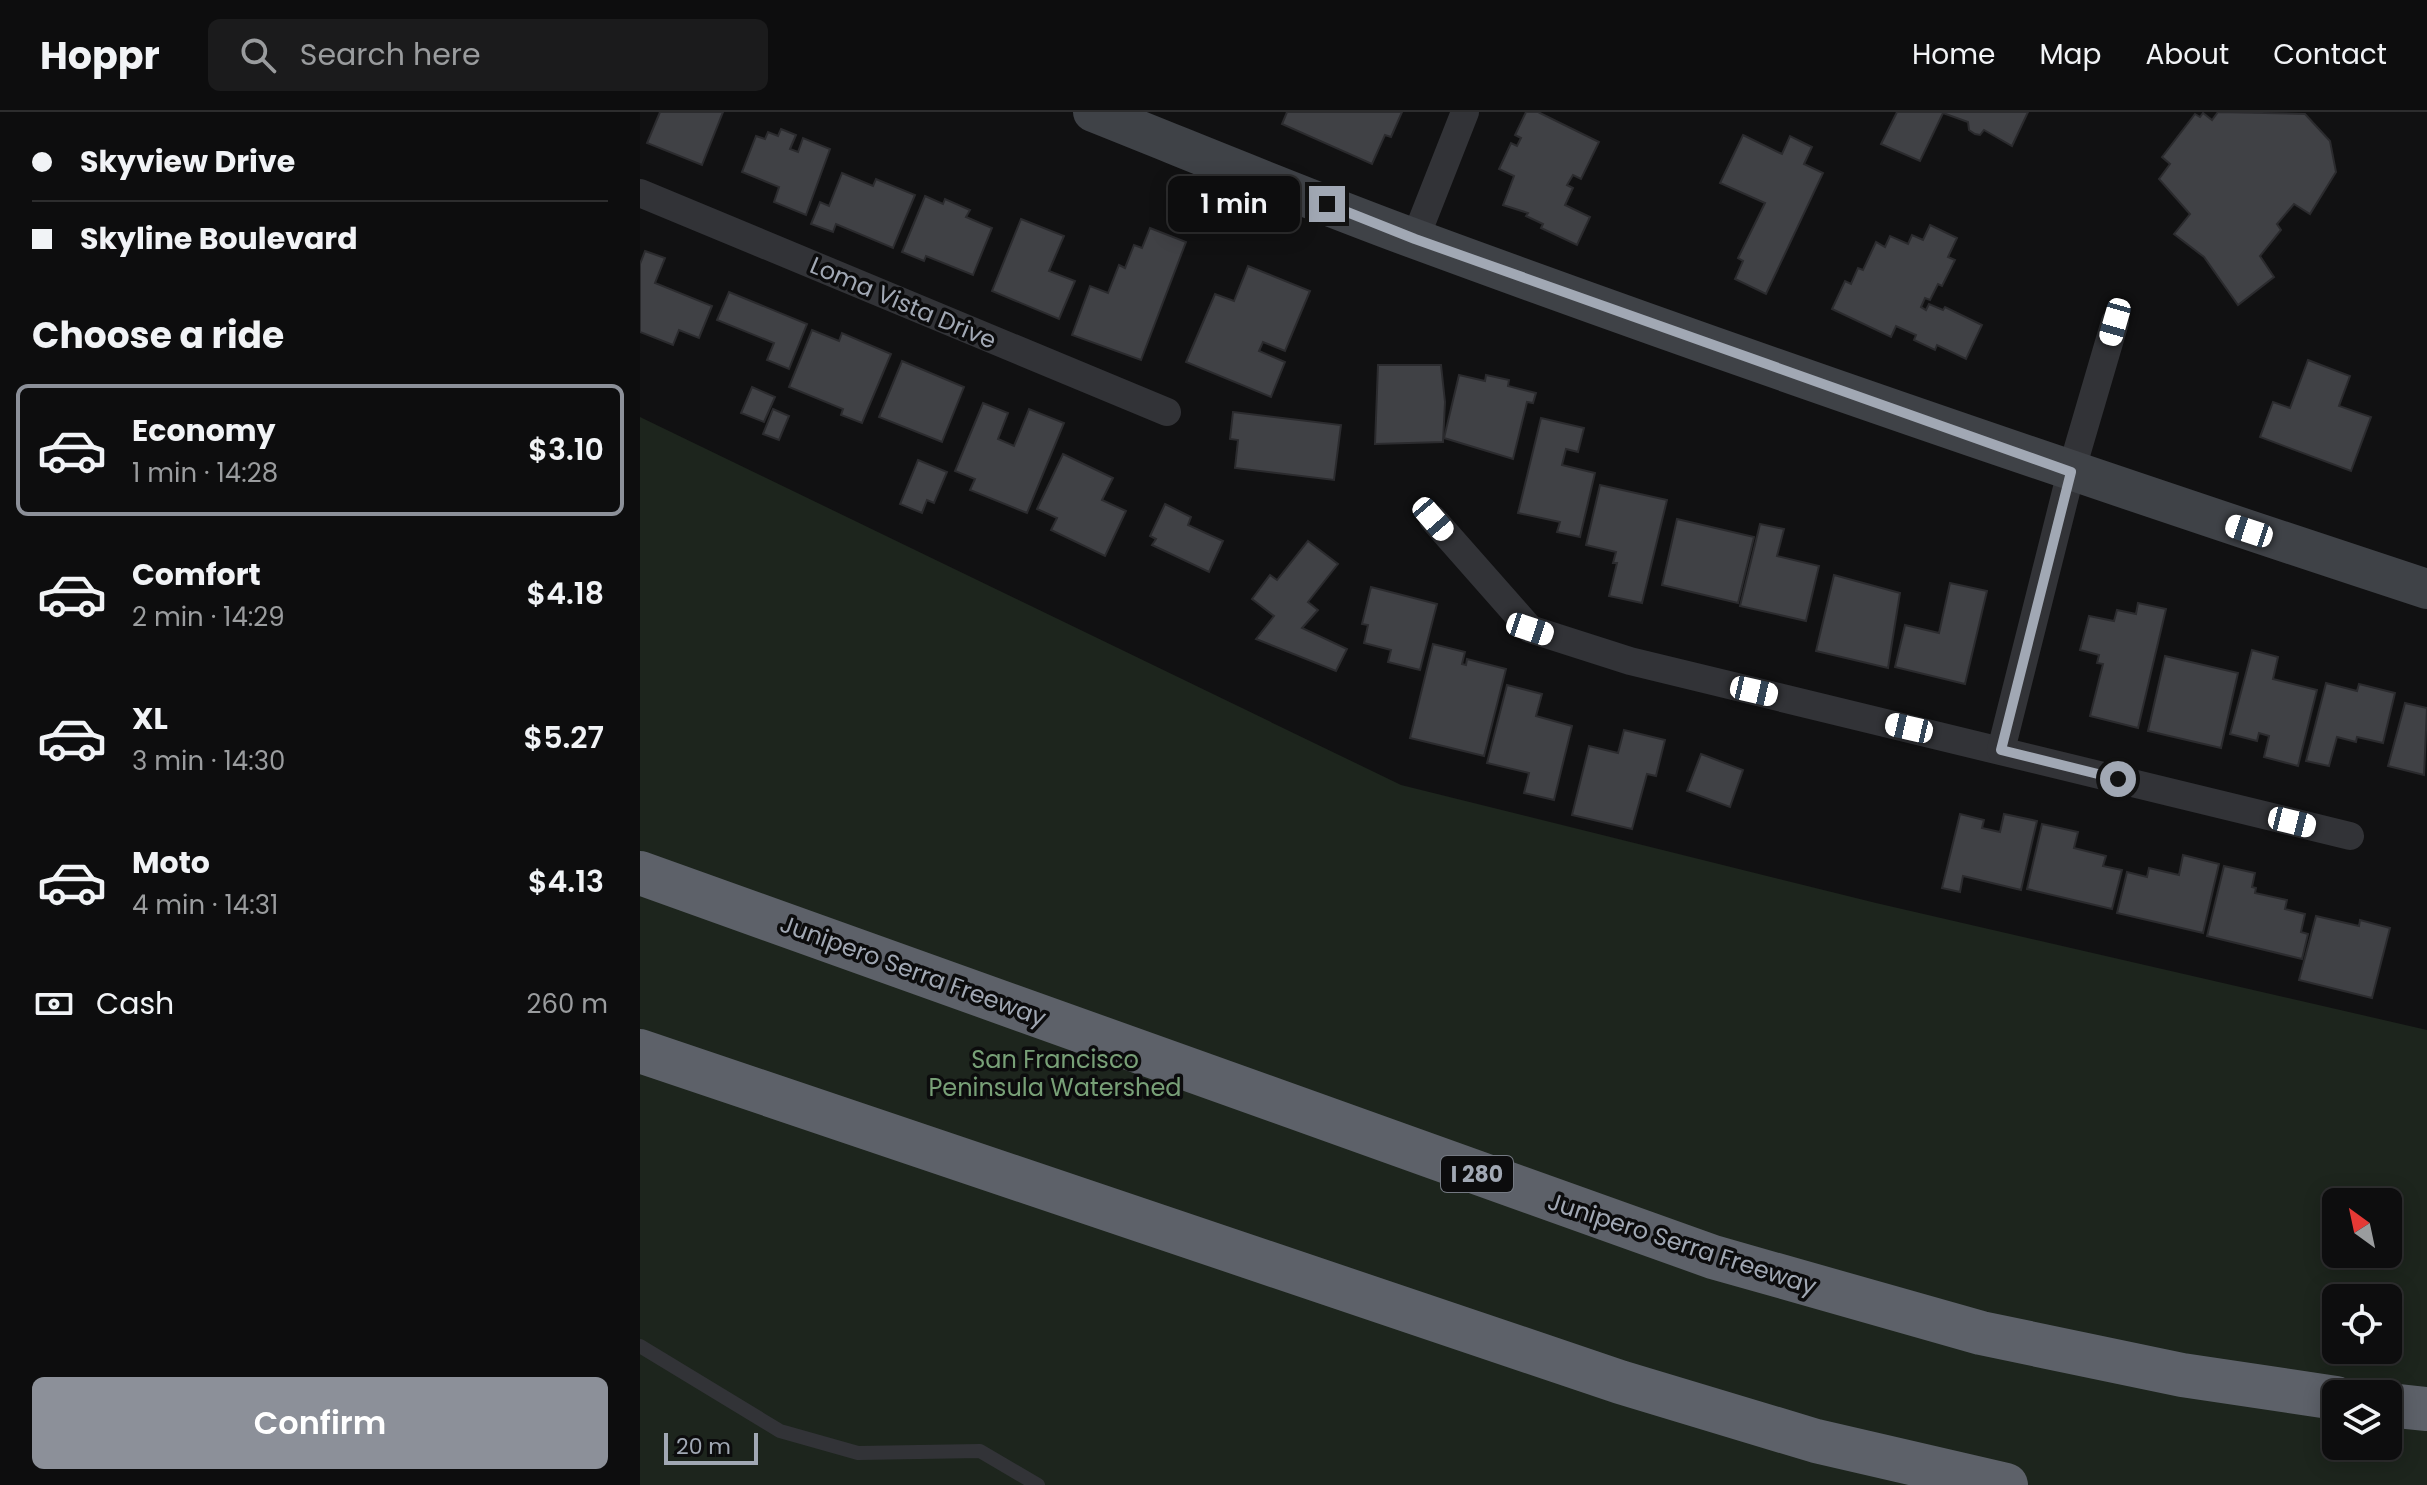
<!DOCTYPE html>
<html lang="en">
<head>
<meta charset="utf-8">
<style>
  body { margin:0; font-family:Poppins,sans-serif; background:#1b1b1c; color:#f1f3f6; height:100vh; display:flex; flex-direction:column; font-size:30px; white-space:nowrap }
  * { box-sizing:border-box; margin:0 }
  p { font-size:26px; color:#9a9c9e }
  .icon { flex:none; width:44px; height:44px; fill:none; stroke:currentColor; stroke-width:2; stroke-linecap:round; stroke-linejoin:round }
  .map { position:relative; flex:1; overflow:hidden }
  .sheet { display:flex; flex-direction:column; background:#0d0d0e; width:640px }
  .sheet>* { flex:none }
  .guide { display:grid; align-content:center; height:176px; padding:0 32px; background:#0d0d0e }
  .needle { width:52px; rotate:327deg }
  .buttons { position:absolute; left:1682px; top:1076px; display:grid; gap:16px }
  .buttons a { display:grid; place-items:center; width:80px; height:80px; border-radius:12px; background:#0d0d0e; box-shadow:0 4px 20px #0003,0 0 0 2px #2d2d2e; font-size:40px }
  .scale { position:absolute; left:24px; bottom:20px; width:94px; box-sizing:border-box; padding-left:8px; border:4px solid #a1a8b4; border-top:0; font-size:22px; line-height:28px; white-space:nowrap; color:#a1a8b4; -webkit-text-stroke:6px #0c0c0d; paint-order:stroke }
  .end { position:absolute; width:36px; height:36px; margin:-18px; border:10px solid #a1a8b4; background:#111; box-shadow:0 0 0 4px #111 }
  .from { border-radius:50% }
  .bubble { position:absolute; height:56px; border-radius:12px; background:#0d0d0e; box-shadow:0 4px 20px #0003,0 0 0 2px #2d2d2e; font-size:26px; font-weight:600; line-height:56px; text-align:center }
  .car { position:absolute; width:24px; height:48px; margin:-24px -12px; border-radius:10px; box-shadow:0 0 6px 2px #0007; background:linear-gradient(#fff 24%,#345 0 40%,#fff 0 76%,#345 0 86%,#fff 0) }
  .guide b { display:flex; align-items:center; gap:28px; height:76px; font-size:30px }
  .guide b+b { border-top:2px solid #2d2d2e }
  .guide i { width:20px; height:20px; background:#f1f3f6 }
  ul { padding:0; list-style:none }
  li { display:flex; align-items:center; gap:24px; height:132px; margin:0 16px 12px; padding:0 16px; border:4px solid transparent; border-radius:12px }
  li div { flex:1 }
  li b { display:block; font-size:30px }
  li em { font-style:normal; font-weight:600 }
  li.current { border-color:#8c9099 }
  li>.icon { width:72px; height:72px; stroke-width:1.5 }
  h2 { padding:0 32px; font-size:36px; line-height:96px }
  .pay { display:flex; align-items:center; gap:20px; height:88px; padding:0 32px; font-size:30px }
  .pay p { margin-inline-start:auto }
  .action { display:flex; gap:16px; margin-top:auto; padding:16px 32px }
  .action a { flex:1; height:92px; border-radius:12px; background:#8c9099; color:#fff; font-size:32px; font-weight:600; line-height:92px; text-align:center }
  header { display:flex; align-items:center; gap:48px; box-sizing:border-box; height:112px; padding:0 40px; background:#0d0d0e; border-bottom:2px solid #2d2d2e }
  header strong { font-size:38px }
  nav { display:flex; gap:44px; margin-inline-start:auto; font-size:28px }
  .search { width:560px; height:72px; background:#1b1b1c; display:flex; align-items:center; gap:20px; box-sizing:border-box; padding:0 28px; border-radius:12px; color:#9a9c9e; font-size:30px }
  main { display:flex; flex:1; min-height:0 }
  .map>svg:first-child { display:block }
  .green { fill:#1d251d; fill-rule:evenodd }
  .building { fill:#404145; stroke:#2b2b2e; stroke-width:2 }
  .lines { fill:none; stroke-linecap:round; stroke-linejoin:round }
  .service { stroke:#323337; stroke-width:14 }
  .minor { stroke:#323337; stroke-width:28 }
  .secondary { stroke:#3f4247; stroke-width:40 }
  .motorway { stroke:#5d6169; stroke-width:44 }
  .route { stroke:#a1a8b4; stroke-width:10 }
  .labels { text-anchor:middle; stroke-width:7; stroke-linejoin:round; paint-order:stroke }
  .shield { fill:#0c0c0d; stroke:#747982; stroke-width:2 }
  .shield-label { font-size:22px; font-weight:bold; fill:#a1a8b4 }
  .street-label { font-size:24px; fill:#a1a8b4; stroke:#0c0c0d }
  .park-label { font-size:24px; fill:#78a077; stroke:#0c0c0d }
</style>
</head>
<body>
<header>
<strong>Hoppr</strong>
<div class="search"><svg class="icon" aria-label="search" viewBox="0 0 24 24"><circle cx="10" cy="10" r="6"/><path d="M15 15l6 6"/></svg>Search here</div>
<nav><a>Home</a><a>Map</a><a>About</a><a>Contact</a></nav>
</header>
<main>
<section class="sheet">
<div class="guide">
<b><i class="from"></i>Skyview Drive</b>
<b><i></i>Skyline Boulevard</b>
</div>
<h2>Choose a ride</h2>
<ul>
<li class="current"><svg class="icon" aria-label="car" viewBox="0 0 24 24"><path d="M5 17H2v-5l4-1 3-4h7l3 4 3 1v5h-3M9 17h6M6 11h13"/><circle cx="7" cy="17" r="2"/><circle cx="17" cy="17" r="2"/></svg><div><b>Economy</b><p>1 min · 14:28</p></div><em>$3.10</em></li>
<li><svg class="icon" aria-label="car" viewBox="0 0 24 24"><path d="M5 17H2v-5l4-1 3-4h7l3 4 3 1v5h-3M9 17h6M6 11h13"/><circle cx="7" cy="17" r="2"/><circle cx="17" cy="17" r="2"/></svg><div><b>Comfort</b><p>2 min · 14:29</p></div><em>$4.18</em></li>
<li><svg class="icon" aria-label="car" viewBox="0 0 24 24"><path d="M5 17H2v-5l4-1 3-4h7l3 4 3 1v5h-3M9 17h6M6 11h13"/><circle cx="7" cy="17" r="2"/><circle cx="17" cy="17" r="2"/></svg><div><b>XL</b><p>3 min · 14:30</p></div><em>$5.27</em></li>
<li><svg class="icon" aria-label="car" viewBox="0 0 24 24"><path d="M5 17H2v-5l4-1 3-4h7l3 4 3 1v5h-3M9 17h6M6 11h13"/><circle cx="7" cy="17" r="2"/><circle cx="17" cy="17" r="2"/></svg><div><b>Moto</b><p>4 min · 14:31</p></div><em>$4.13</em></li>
</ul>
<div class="pay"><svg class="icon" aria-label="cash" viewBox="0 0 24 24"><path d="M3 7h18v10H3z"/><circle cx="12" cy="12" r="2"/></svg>Cash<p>260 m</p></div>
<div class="action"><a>Confirm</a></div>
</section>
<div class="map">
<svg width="1787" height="1373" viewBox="0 0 1787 1373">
  <rect width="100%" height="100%" fill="#111112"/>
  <!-- green -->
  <path class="green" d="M0,305L761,673L1236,791L1787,918V1373H0ZM1696,1090H1748V1142H1696ZM1696,1186H1748V1238H1696ZM1696,1282H1748V1334H1696Z"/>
  <!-- building -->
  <g class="building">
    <path d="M20,0H83L62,53L7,31Z"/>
    <path d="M647,0H762L751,25L745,23L732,52L642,12Z"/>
    <path d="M886,0H898L959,30L941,67L933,63L927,73L933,76L925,93L950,105L937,133L901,116L903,112L886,104L888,101L863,93L874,64L859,57L871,31L877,34L881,26L875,23Z"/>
    <path d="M1257,0H1388L1372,34L1344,18L1340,23L1335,22L1329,18L1328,10L1303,1L1280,49L1241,32Z"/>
    <path d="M1578,0L1665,2L1690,29L1696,60L1670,102L1654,92L1637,112L1641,118L1620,144L1634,165L1598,193L1564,145L1534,122L1550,102L1519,67L1530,52L1522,45L1555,2L1560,5L1563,1L1572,8Z"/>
    <path d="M141,17L156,23L150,37L158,40L163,26L190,37L166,103L134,90L139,75L102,60L116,24L125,27L128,20L138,24Z"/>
    <path d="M1103,23L1142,42L1150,24L1172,35L1164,52L1183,61L1126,182L1095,167L1103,149L1098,146L1125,91L1080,71Z"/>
    <path d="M202,61L233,74L236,67L275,83L253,136L196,112L193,120L171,112L180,90L189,94Z"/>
    <path d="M285,84L303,92L305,87L330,98L326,105L352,116L333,163L286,144L284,149L262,140Z"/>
    <path d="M381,107L424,124L409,159L435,169L419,207L352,179Z"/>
    <path d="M1290,113L1317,126L1308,145L1315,148L1302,174L1298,172L1290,188L1285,186L1281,195L1286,198L1289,192L1303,198L1305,195L1342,213L1326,247L1297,233L1295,238L1274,228L1276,223L1256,214L1251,225L1192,197L1205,169L1211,172L1218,156L1223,158L1236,130L1245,135L1250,124L1268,132L1272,123L1283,128Z"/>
    <path d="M510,116L546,130L501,248L432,223L450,174L468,181L479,153L485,156L494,133L502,136Z"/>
    <path d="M5,139L25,146L15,171L72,194L59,226L39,218L33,233L0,220V152Z"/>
    <path d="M608,154L670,179L645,239L623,230L619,239L645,250L631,285L546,250L575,182L594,189Z"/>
    <path d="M89,180L167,212L149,257L127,248L134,231L77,208Z"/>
    <path d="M172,218L199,229L202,221L251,242L222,311L201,303L203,297L149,275Z"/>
    <path d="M1668,248L1710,264L1699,294L1731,305L1711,359L1620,325L1633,290L1650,296Z"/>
    <path d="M262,249L324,275L302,330L239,305Z"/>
    <path d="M738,253H801L805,290L803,330L735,332Z"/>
    <path d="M819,263L845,269L846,263L869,268L868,274L896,281L893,291L887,290L873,347L804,326Z"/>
    <path d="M112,275L135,285L124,310L101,301Z"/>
    <path d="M343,291L368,301L358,327L374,334L389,297L424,311L387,401L330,378L335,367L315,359Z"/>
    <path d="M133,297L149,304L139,328L123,322Z"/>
    <path d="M593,300L701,313L694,368L595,356L598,328L590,327Z"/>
    <path d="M901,306L944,316L938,340L926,337L922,353L955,361L940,425L917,420L920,410L878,401Z"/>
    <path d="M423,342L473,366L462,388L486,399L465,444L411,418L417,406L397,397Z"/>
    <path d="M278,348L307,360L294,391L287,388L282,401L260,392Z"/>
    <path d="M960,373L1027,388L1002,491L969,484L977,451H973L976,440L946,433Z"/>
    <path d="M525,392L551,405L548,413L583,429L569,460L512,433L516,427L510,424Z"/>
    <path d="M1037,407L1114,425L1098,491L1022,473Z"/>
    <path d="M1120,412L1144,417L1137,444L1179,454L1166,509L1100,494Z"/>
    <path d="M668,429L698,452L668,490L678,498L662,516L707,537L696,559L616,527L634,504L612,487L630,463L637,468Z"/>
    <path d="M1194,463L1260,481L1248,556L1176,539Z"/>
    <path d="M1310,471L1347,479L1325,572L1255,555L1265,513L1299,521Z"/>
    <path d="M731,475L797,492L780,558L748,550L751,538L724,531L728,513L722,512Z"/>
    <path d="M1498,491L1526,497L1498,616L1450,604L1463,552L1457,551L1459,543L1440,538L1449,504L1474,509L1477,498L1496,502Z"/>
    <path d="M793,532L825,540L822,552L826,553L827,547L866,557L844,644L770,626Z"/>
    <path d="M1612,538L1638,545L1633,567L1677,578L1658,654L1624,645L1629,624L1619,621L1617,629L1590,622Z"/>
    <path d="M1525,544L1598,561L1581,636L1508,619Z"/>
    <path d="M1686,571L1717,579L1719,572L1755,581L1743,631L1717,625L1716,630L1697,625L1689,654L1666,649Z"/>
    <path d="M867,573L902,582L896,604L932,614L914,688L884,681L889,661L847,651Z"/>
    <path d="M1765,591L1787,596L1784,663L1748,654Z"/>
    <path d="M984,618L1025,628L1016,664L1007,662L992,717L932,703L949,634L978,641Z"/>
    <path d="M1061,642L1103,658L1090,695L1047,679Z"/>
    <path d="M1320,702L1344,708L1342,716L1360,720L1364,702L1397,709L1381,778L1323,764L1320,780L1302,776Z"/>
    <path d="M1402,712L1438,720L1434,736L1466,744L1463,754L1482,758L1472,797L1387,777Z"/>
    <path d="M1543,743L1579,752L1563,821L1477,801L1487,760L1507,765L1509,756L1539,763Z"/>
    <path d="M1584,754L1615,761L1612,775L1616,776L1615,781L1647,788L1645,797L1665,802L1661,820L1668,822L1662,847L1567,824Z"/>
    <path d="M1676,804L1719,814L1720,808L1750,816L1732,886L1659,868Z"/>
  </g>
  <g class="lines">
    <!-- service -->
    <path class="service" d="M0,1234L140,1319L218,1341L340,1339L398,1373"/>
    <!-- minor -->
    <g class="minor">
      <path d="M0,81L527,300"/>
      <path d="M775,127L825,0"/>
      <path d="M793,407L890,517L990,549L1710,724"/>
      <path d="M1361,638L1431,360L1475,210"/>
    </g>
    <!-- secondary -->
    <path class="secondary" d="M453,0C561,43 669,88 778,128C1112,251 1449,366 1787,477"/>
    <!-- motorway -->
    <g class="motorway">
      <path d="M0,761L1073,1145L1341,1221L1542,1263L1696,1286"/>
      <path d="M0,939L980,1270L1176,1329L1366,1373"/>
      <path d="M1748,1293L1787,1297"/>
    </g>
  </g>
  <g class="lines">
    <!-- route -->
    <path class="route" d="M687,92L775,127L1431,360L1361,638L1478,667"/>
  </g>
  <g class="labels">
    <!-- shield labels -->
    <rect class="shield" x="801" y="1044" width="72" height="36" rx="6"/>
    <g class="shield-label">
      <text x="837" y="1070">I 280</text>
    </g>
    <!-- street labels -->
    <g class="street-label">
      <text transform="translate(263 191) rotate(23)" y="8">Loma Vista Drive</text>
      <text transform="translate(273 859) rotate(20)" y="8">Junipero Serra Freeway</text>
      <text transform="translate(1042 1132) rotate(18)" y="8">Junipero Serra Freeway</text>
    </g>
    <!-- park labels -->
    <g class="park-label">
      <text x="415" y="956">San Francisco<tspan x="415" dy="28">Peninsula Watershed</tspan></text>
    </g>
  </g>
</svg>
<div class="buttons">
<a><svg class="needle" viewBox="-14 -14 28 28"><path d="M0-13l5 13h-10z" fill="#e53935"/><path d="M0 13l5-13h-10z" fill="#9a9c9e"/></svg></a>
<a><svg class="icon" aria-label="locate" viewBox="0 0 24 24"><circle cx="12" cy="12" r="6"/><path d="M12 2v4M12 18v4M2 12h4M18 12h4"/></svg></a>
<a><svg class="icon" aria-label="layers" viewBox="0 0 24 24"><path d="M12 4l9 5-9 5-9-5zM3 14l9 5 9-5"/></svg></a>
</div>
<div class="scale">20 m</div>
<i class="end from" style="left:1478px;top:667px"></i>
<i class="end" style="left:687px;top:92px"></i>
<div class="bubble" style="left:528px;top:64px;width:132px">1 min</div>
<i class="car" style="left:1475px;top:210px;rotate:196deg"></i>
<i class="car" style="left:793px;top:407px;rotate:139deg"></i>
<i class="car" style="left:1609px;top:419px;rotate:288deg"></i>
<i class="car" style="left:890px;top:517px;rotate:108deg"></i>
<i class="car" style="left:1114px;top:579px;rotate:103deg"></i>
<i class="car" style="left:1269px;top:616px;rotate:283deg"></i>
<i class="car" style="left:1652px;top:710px;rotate:104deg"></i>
</div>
</main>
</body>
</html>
